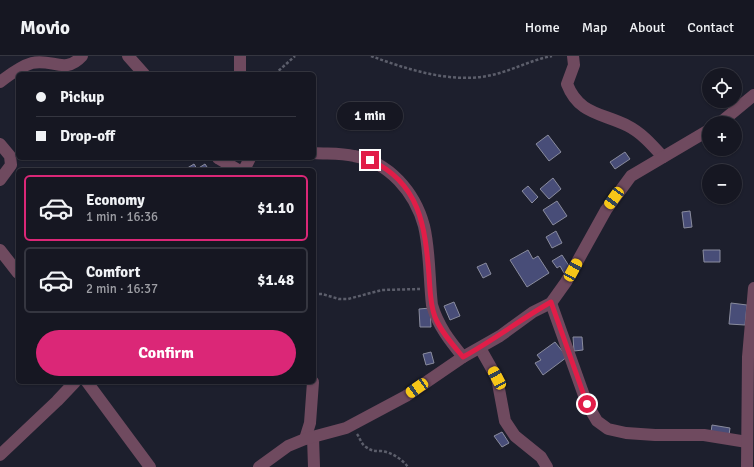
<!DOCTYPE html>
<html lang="en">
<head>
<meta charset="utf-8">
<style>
  body { margin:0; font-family:Signika,sans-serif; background:#1f202a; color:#f1f3f6; height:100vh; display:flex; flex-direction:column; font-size:15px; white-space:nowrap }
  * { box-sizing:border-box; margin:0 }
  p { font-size:13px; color:#9e9fa5 }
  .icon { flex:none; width:22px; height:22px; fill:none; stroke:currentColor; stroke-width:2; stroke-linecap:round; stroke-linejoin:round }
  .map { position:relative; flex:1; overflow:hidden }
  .drawer { position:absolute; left:16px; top:112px; width:300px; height:216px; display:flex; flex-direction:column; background:#161722; border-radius:6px; box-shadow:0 1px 3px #0004,0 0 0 1px #353640 }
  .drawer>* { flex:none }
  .hud { position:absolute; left:16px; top:16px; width:300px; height:88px; border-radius:6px; box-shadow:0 1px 3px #0004,0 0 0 1px #353640; display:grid; align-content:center; height:88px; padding:0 20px; background:#161722 }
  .tools { position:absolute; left:702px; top:12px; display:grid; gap:8px }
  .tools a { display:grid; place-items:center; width:40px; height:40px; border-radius:50%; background:#161722; box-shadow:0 1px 3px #0004,0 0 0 1px #353640; font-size:20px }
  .end { position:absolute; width:18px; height:18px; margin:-9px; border:5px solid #e11d48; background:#fff; box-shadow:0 0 0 2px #fff }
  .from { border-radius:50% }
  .bubble { position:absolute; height:28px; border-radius:14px; background:#161722; box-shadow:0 1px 3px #0004,0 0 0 1px #353640; font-size:13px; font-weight:800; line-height:28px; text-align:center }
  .car { position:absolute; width:12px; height:24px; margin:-12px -6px; border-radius:5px; box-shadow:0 0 3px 1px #0007; background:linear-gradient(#f5c518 24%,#345 0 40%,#f5c518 0 76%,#345 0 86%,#f5c518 0) }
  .hud b { display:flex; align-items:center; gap:14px; height:38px; font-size:15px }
  .hud b+b { border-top:1px solid #353640 }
  .hud i { width:10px; height:10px; background:#f1f3f6 }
  ul { padding:7px 0 0; list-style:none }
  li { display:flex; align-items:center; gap:12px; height:66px; margin:0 8px 6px; padding:0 12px; border:2px solid #353640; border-radius:6px }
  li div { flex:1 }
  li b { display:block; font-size:15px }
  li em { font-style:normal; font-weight:800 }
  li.active { border-color:#db2777 }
  li>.icon { width:36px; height:36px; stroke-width:1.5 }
  .action { display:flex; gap:8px; margin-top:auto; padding:8px 20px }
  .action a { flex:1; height:46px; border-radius:24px; background:#db2777; color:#fff; font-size:16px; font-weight:800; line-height:46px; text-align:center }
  header { display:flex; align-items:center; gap:24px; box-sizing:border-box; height:56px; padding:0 20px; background:#161722; border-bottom:1px solid #353640 }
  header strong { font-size:19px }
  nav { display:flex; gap:22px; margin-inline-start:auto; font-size:14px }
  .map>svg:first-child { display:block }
  .building { fill:#484d78; stroke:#8a8c9e }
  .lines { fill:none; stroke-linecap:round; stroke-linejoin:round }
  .path { stroke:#5c5e6b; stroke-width:2.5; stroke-dasharray:3 2; stroke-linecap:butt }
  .minor { stroke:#6f4a5f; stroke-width:12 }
  .route { stroke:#e11d48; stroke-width:5 }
</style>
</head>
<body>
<header>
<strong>Movio</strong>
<nav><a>Home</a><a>Map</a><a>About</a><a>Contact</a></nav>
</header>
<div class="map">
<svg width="754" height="411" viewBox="0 0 754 411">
  <rect width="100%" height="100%" fill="#1d1f2d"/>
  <!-- building -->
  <g class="building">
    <path d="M548,79L561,96L549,105L536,88Z"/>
    <path d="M625,96L630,103L615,113L610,106Z"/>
    <path d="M194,108L197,113L205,108L209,114H184Z"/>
    <path d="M553,122L561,133L549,143L540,133Z"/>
    <path d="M528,130L538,141L532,147L522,135Z"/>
    <path d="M557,145L567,160L553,169L543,154Z"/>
    <path d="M690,155L692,171L684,172L682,156Z"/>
    <path d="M556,175L562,187L552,192L546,181Z"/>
    <path d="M528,194L533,203L538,200L549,217L527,231L510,204Z"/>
    <path d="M703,194H720V206H704Z"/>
    <path d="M562,199L571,213L564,217L560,210L557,212L552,205Z"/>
    <path d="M486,207L491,218L483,222L477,211Z"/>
    <path d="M454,246L460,260L450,264L444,250Z"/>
    <path d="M731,247L747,249L745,269L729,268Z"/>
    <path d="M430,252L431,271H420L419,253Z"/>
    <path d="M573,281H582L583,294L574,295Z"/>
    <path d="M555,286L567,301L543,319L535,307L541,304L537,299Z"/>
    <path d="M431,296L434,307L426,309L423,298Z"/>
    <path d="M712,369L730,372L729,379L711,376Z"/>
    <path d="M502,376L509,387L502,391L494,380Z"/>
  </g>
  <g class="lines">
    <!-- path -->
    <g class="path">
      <path d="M371,0C406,13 449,27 487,20C510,16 530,4 552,0"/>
      <path d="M275,18L295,0"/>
      <path d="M314,238H322L339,243H348L382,234L420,233"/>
      <path d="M357,378C360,382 361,388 366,391C371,395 375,395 381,395C391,396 402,403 408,411"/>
    </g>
    <!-- minor -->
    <g class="minor">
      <path d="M128,0L144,18"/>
      <path d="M573,0L574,9L567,28C579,59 603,57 628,70C642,77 653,90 663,101"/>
      <path d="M240,18V0"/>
      <path d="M0,26C9,19 21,10 32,7C52,2 65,19 82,0"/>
      <path d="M720,67L754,39"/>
      <path d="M0,88L10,100L11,109L0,124"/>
      <path d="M314,97C327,98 341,97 354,100C389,106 415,136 424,170C430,195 429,223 432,249C438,270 450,285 463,301"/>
      <path d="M218,102L238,114"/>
      <path d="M244,114L250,102"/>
      <path d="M0,194L18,217"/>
      <path d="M551,247L587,348L597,365L608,373L626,377L655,379H704L747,386"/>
      <path d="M480,292L497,322L505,365L515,380L541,401L547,411"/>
      <path d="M87,326L150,411"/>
      <path d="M313,381L314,411"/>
      <path d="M305,383L310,367L313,326"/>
      <path d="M0,399L57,345L75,326"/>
      <path d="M259,411L288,390L305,383L346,372L406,340L463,301L500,280L533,256L551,247L566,226L606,154L631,120L709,74"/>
      <path d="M747,411L748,301L754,232"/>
    </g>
  </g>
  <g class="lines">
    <!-- route -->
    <path class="route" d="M370,104C420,127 425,170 429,219C430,233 430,248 435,261C441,276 453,289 463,301C494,284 521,263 551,246L587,348"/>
  </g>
</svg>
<div class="tools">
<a><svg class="icon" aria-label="locate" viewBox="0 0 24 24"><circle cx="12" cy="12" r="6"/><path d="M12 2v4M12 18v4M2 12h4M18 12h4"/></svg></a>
<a>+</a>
<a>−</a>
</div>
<i class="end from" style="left:587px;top:348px"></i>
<i class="end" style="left:370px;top:104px"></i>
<div class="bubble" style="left:337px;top:46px;width:66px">1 min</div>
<i class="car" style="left:614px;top:142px;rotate:216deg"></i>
<i class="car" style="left:573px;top:214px;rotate:29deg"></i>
<i class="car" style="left:497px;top:322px;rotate:332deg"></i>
<i class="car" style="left:417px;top:332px;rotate:236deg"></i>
<div class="hud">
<b><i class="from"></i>Pickup</b>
<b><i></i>Drop-off</b>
</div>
<section class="drawer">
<ul>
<li class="active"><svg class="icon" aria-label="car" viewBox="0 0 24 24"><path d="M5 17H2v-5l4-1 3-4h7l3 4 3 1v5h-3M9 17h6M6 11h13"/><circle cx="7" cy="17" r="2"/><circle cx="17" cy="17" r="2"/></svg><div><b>Economy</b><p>1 min · 16:36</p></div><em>$1.10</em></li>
<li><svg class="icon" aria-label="car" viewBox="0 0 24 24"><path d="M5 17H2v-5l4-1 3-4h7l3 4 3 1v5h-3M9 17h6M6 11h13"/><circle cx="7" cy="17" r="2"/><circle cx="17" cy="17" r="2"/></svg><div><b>Comfort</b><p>2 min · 16:37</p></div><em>$1.48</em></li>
</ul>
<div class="action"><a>Confirm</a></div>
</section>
</div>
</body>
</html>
